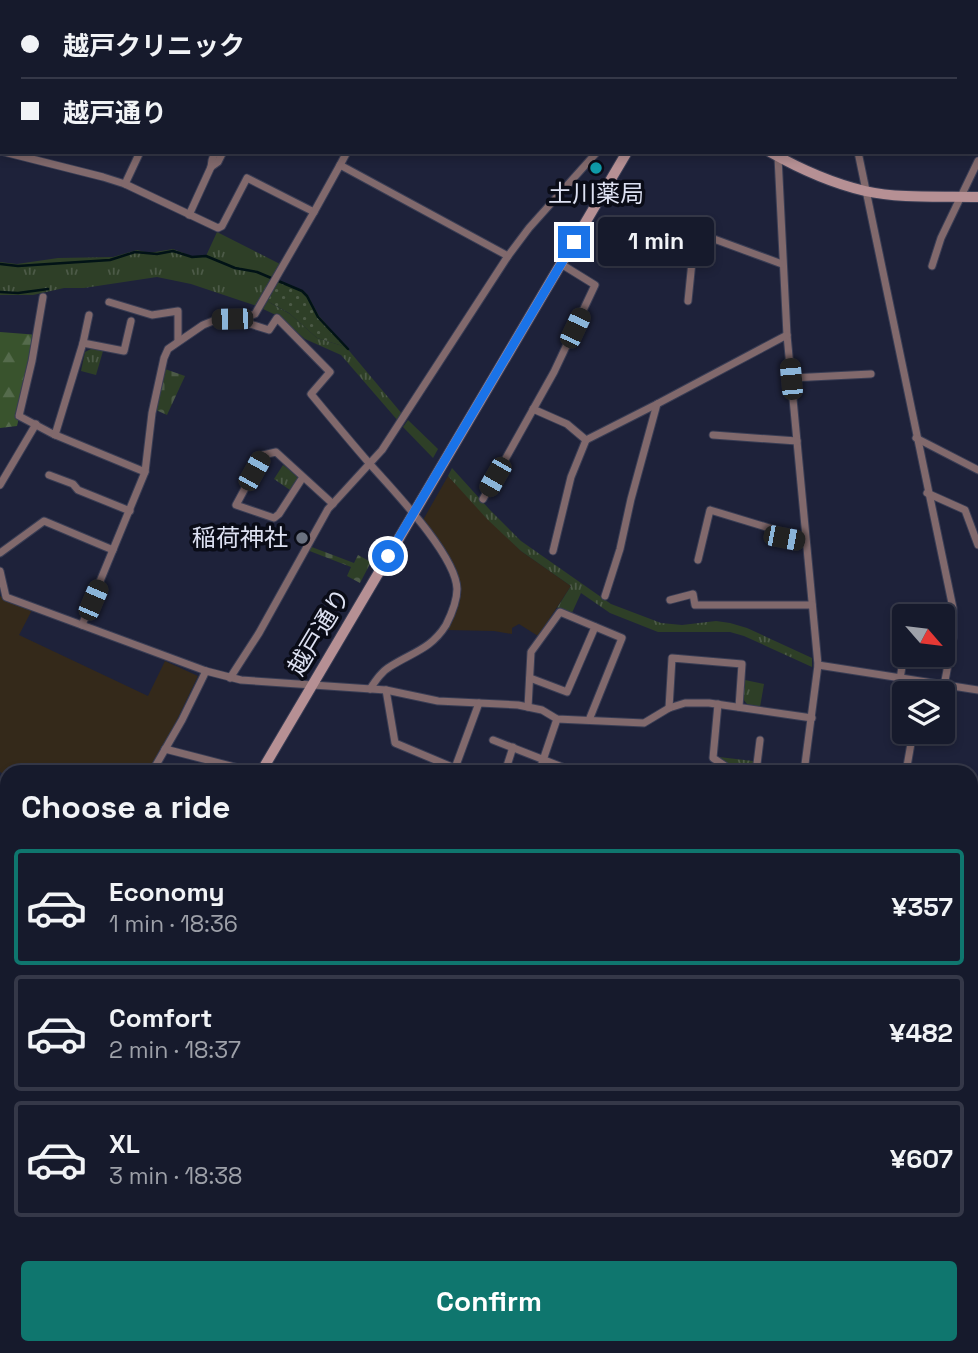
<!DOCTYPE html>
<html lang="en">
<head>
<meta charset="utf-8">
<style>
  body { margin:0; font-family:"Space Grotesk","Noto Sans JP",sans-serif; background:#232738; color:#f1f3f6; height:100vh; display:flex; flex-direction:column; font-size:26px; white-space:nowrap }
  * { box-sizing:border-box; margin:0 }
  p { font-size:23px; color:#9ea1a9 }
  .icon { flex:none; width:38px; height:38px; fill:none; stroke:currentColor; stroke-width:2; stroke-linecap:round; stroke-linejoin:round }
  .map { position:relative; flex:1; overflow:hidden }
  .sheet { position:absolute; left:0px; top:765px; width:978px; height:590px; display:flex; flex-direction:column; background:#161a2c; border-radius:21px 21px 0 0; box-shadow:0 4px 10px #0003,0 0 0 2px #353848 }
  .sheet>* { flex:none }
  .top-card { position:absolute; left:0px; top:0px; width:978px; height:154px; box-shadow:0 4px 10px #0003,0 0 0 2px #353848; display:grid; align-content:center; height:154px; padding:0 21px; background:#161a2c }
  .needle { width:46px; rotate:118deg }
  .controls { position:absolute; left:892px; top:604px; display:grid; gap:14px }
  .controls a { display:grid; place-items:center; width:63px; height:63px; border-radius:7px; background:#161a2c; box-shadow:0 4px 10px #0003,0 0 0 2px #353848; font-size:35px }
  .end { position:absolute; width:32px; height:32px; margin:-16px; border:9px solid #1a73e8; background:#fff; box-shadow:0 0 0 4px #fff }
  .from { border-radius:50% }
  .bubble { position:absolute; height:49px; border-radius:7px; background:#161a2c; box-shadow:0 4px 10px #0003,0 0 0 2px #353848; font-size:23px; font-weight:800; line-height:49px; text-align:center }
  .car { position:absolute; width:21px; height:42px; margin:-21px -10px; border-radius:9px; box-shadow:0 0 5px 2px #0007; background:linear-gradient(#222 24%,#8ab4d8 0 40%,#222 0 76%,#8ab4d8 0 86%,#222 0) }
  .top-card b { display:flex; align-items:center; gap:24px; height:66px; font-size:26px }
  .top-card b+b { border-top:2px solid #353848 }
  .top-card i { width:18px; height:18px; background:#f1f3f6 }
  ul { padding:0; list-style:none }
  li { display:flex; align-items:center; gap:21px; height:116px; margin:0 14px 10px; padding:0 7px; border:4px solid #353848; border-radius:7px }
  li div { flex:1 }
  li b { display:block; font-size:26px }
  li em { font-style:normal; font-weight:800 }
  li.current { border-color:#0f766e }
  li>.icon { width:63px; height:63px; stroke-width:1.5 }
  h2 { padding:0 21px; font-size:32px; line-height:84px }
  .cta { display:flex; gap:14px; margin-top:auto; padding:14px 21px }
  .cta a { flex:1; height:80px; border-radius:7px; background:#0f766e; color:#fff; font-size:28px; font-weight:800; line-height:80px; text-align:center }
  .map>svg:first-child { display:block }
  .commercial { fill:#34291a }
  .industrial { fill:#392525 }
  .grass { fill:url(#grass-dots) }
  .forest { fill:url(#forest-firs) }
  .cemetery { fill:url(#cemetery-stones) }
  .park { fill:url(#park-tufts) }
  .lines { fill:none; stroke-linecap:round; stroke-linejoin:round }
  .stream { stroke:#011216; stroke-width:2.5 }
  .street-casing { stroke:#393d54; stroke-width:9 }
  .secondary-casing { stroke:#393d54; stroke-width:12 }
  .highway-casing { stroke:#393d54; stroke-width:16 }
  .street { stroke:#81696c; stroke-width:7 }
  .secondary { stroke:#b69094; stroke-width:10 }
  .highway { stroke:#fdcdd3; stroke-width:14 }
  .route { stroke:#1a73e8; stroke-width:9 }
  .culture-dot { fill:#0f9aa8; stroke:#0a0c17; stroke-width:2.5 }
  .worship-dot { fill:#6b7280; stroke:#0a0c17; stroke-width:2.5 }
  .labels { text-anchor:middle; stroke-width:7; stroke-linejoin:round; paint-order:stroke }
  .poi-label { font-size:24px; fill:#dde1f2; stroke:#0a0c17 }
  .street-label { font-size:24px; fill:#dde1f2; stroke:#0a0c17 }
</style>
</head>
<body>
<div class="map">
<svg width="978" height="1353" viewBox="0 0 978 1353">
  <defs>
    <pattern id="grass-dots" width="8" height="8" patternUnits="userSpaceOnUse" patternTransform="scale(1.75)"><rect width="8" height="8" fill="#2e3f27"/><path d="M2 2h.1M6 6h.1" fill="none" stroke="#4c5a47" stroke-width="1.8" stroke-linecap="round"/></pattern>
    <pattern id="forest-firs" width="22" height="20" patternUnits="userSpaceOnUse" patternTransform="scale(1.75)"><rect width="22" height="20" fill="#39532d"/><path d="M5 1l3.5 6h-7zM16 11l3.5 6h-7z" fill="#556b4c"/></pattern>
    <pattern id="cemetery-stones" width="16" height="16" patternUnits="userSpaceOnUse" patternTransform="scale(1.75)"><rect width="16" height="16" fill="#2e3f27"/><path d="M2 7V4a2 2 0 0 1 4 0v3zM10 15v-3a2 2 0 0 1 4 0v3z" fill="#4c5a47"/></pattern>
    <pattern id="park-tufts" width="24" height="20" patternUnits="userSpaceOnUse" patternTransform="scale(1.75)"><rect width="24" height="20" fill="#2e3f27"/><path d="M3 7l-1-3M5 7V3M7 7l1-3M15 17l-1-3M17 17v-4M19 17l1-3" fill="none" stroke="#4c5a47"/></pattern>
  </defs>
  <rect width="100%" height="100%" fill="#1e223a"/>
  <!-- commercial -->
  <g class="commercial">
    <path d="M116,0H333L115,2Z"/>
    <path d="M448,476L521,551L571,586L538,636L519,624L512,628V634L494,631L447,630L459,584L423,520Z"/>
    <path d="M0,596L32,610L19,635L148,696L165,661L198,676L175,724L149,772H7V776L0,772Z"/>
    <path d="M7,783V841L0,837V798Z"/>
  </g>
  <!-- industrial -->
  <g class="industrial">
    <path d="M0,1237L7,1241V1348H183L192,1353H0Z"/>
    <path d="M335,1348H561L570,1353H332Z"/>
  </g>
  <!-- grass -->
  <path class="grass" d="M278,281L307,294L319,316L346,347L317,338L289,313L267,301Z"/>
  <!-- forest -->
  <path class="forest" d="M0,332L39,335L17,426L0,428Z"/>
  <!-- cemetery -->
  <g class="cemetery">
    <path d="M165,369L185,376L167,415L156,410Z"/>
    <path d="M309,546L354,563L358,555L371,562L360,583L347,576L351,567L307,550Z"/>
  </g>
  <!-- park -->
  <g class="park">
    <path d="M217,232L280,264L257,306L191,284L157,277L84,288H64L33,295H0V262L17,264L58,258L113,257L137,250L149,253L173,249L191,256H206Z"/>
    <path d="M267,301L290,314L317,338L346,347L403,415L399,422L341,355L305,339L278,316L263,309Z"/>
    <path d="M93,348L103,351L96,375L81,371L85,352Z"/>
    <path d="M408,420L438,449L433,458L403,427Z"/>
    <path d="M283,465L297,475V480L290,490L274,479Z"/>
    <path d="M452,468L490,510L521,541L611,604L661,623L682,625L716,621L730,623L747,628L812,658V667L744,636L730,632H658L610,613L581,593L571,615L557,608L571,586L521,551L487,519L448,476Z"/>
    <path d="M745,680L764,684L760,707L747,704L743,699Z"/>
    <path d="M719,757L753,761L752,770L740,772Z"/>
    <path d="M7,1133V1189L0,1201V1145Z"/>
  </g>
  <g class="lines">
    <!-- stream -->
    <g class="stream">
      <path d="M0,264L18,266L110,260L135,252L157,254L173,251L192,257L206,256L235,268L257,272L302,291L307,296L318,317L348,349"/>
      <path d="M0,292L18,293L48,289"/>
    </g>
    <defs>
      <g id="street">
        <path d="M836,0V2"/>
        <path d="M106,2L107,0"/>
        <path d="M337,2L338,0"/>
        <path d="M430,2L431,0"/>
        <path d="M594,2L595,0"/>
        <path d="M4,152L103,177L125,184L218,228L222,226L247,178L314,212L340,165L508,256L529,228L597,152"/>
        <path d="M858,152L953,608V638L944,686"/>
        <path d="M778,157L787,335L818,665L804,772"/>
        <path d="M340,165L347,152"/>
        <path d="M211,167L212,160L215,152"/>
        <path d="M125,184L140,152"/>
        <path d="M189,215L211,167L218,162L223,152"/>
        <path d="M932,266L941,238L978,161"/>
        <path d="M43,297L32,361L19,416L53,434L145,472"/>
        <path d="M688,301L695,232L782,264"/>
        <path d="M109,302L152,315L178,311V341"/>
        <path d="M247,317V323L269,330L277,318L330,372L311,394C330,417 349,440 369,463C392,489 456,555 457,589C457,601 451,615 446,625C431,649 413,652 391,666C382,671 376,680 370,689"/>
        <path d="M83,343L124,351L131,321"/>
        <path d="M791,378L871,374"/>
        <path d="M533,409L567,424L586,440L657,404"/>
        <path d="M55,435L83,343L89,315"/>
        <path d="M713,435L797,441"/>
        <path d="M916,438L978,470"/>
        <path d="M49,475L73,484L78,490L130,511"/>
        <path d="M303,477L279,514L274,518L236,505L263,455L276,452L333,504"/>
        <path d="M0,485L36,424"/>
        <path d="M927,493L965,510L978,545"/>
        <path d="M483,499L554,372L595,285L561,264"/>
        <path d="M553,551L571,477L586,440"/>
        <path d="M0,553L44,521L113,550"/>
        <path d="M698,560L710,510L776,530L784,538L806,542"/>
        <path d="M0,571L6,597L206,671L241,680L386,690L438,701L518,705L542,710L557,719L644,723L669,708L685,703H709L812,718"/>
        <path d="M605,596L620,549L631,499L657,404L787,335"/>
        <path d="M670,600L693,594L695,605H812"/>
        <path d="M82,625L145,472L152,413L164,358L168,349L203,325L218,319L247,317L255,314L314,212"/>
        <path d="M818,665L978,690"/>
        <path d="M230,678L259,633L328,509L382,450L508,256"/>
        <path d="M530,678L567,692L595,627"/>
        <path d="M900,679L905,648"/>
        <path d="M386,690L395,743L464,772"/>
        <path d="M919,693L921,682"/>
        <path d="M718,704L713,758L734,772"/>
        <path d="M528,707L531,652L560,612L622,638L589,720"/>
        <path d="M669,708L672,658L742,664L739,707"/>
        <path d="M493,740L575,772"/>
        <path d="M165,749L254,772"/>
        <path d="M455,768L479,703"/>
        <path d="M152,772L182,720L206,671"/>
        <path d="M505,772L513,747"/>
        <path d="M539,772L557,719"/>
        <path d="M756,772L760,740"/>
        <path d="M906,772L913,732"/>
        <path d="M971,814L978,815"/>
        <path d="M0,841L7,844"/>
        <path d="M971,864L978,865"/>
        <path d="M971,909L978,910"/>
        <path d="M971,936L978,937"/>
        <path d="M0,989L7,994"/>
        <path d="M971,1046L978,1004"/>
        <path d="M971,1068L973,1061"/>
        <path d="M704,1348L713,1353"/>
        <path d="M244,1353L247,1348"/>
        <path d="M674,1353L676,1348"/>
        <path d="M743,1353L745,1348"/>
        <path d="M843,1353L845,1348"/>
      </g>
      <g id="secondary">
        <path d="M505,0L508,2"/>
        <path d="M716,2L717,0"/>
        <path d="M770,152C800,169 831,183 865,191C901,199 941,196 978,197"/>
        <path d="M261,772L627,152"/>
        <path d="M0,1032L7,1036"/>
        <path d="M0,1213L7,1201"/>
        <path d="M0,1230L7,1235"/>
        <path d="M194,1348L203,1353"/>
        <path d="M570,1348L579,1353"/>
        <path d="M322,1353L325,1348"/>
      </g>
      <g id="highway">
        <path d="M893,0L896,2"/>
        <path d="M976,51L978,52"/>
      </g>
    </defs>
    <!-- street casing -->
    <use href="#street" class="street-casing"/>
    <!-- secondary casing -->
    <use href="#secondary" class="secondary-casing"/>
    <!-- highway casing -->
    <use href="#highway" class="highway-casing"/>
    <!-- street -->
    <use href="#street" class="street"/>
    <!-- secondary -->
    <use href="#secondary" class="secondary"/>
    <!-- highway -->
    <use href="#highway" class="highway"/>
  </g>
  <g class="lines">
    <!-- route -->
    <path class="route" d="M388,556L574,242"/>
  </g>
  <!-- markers -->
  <circle class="culture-dot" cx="596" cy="168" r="7"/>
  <circle class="worship-dot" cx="302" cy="538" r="7"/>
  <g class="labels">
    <!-- poi labels -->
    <g class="poi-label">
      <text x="596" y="202">土川薬局</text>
      <text x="288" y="546" text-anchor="end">稲荷神社</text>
    </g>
    <!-- street labels -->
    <g class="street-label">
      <text transform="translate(319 632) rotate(-59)" y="8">越戸通り</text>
    </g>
  </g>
</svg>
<div class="controls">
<a><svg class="needle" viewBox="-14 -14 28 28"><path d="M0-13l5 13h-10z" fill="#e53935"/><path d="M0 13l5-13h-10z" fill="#9ea1a9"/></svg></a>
<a><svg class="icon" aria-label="layers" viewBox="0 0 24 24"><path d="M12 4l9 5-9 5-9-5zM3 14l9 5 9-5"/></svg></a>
</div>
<i class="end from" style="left:388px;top:556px"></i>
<i class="end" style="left:574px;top:242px"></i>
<div class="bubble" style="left:598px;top:217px;width:116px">1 min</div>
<i class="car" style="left:232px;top:319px;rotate:269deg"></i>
<i class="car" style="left:575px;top:328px;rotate:25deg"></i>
<i class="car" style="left:791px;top:379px;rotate:355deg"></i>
<i class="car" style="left:254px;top:471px;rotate:29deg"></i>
<i class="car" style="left:495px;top:477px;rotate:210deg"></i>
<i class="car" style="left:784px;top:538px;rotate:101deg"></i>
<i class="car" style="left:93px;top:600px;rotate:23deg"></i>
<div class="top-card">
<b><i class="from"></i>越戸クリニック</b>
<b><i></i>越戸通り</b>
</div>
<section class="sheet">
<h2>Choose a ride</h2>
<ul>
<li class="current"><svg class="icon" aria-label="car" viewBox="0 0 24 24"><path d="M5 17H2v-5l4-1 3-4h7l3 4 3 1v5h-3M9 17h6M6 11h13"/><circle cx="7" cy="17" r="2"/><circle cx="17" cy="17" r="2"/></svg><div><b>Economy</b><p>1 min · 18:36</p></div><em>¥357</em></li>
<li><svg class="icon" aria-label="car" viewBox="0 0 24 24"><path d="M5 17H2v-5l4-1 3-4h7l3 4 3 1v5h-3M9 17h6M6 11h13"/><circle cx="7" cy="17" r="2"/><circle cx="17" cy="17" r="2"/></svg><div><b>Comfort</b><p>2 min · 18:37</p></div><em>¥482</em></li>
<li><svg class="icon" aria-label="car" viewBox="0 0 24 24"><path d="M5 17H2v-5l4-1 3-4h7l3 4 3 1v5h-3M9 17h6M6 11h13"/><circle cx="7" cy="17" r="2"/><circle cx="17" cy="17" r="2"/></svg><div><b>XL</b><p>3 min · 18:38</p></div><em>¥607</em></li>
</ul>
<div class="cta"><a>Confirm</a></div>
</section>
</div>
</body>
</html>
